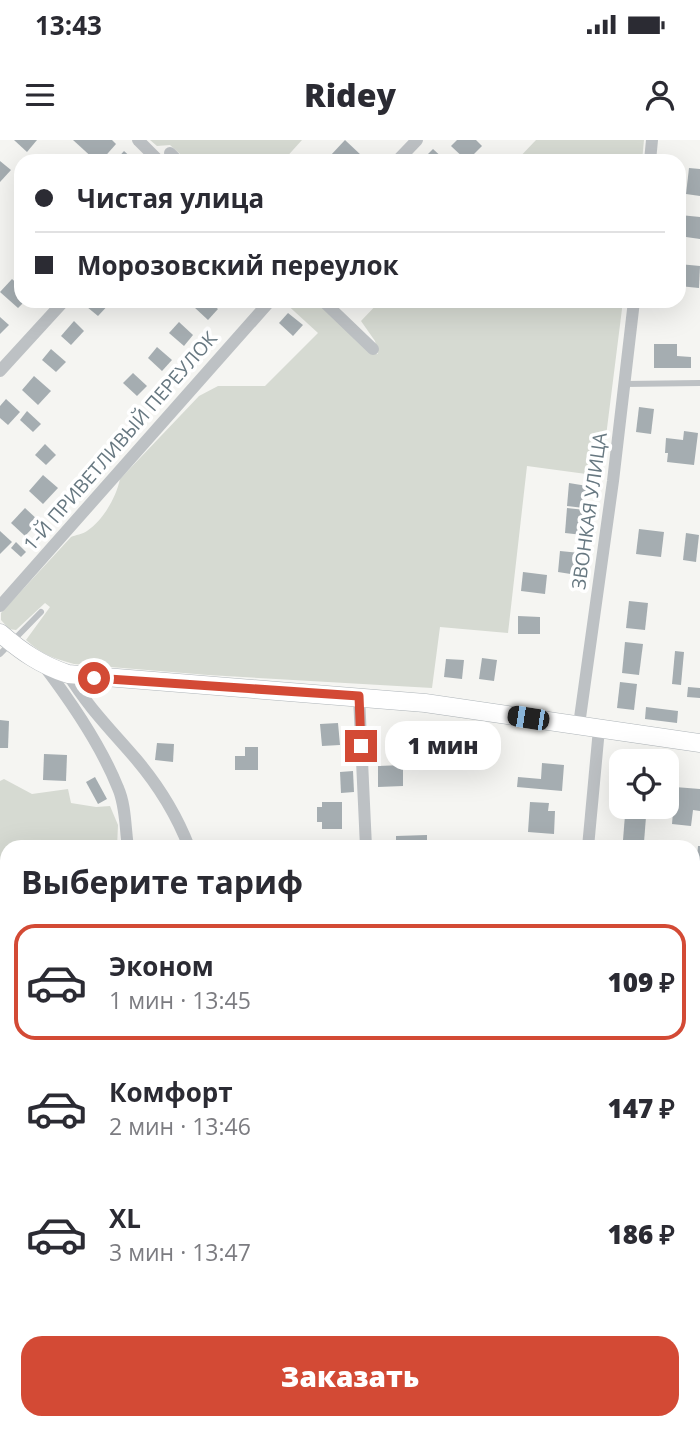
<!DOCTYPE html>
<html lang="ru">
<head>
<meta charset="utf-8">
<style>
  body { margin:0; font-family:"Open Sans",sans-serif; background:#f2f2f3; color:#2b2b33; height:100vh; display:flex; flex-direction:column; font-size:26px; white-space:nowrap }
  * { box-sizing:border-box; margin:0 }
  p { font-size:23px; color:#7c7c81 }
  .icon { flex:none; width:38px; height:38px; fill:none; stroke:currentColor; stroke-width:2; stroke-linecap:round; stroke-linejoin:round }
  .map { position:relative; flex:1; overflow:hidden }
  .details { position:absolute; left:0px; top:700px; width:700px; height:590px; display:flex; flex-direction:column; background:#fff; border-radius:21px 21px 0 0; box-shadow:0 7px 28px #0002 }
  .details>* { flex:none }
  .guide { position:absolute; left:14px; top:14px; width:672px; height:154px; border-radius:21px; box-shadow:0 7px 28px #0002; display:grid; align-content:center; height:154px; padding:0 21px; background:#fff }
  .buttons { position:absolute; left:609px; top:609px; display:grid; gap:14px }
  .buttons a { display:grid; place-items:center; width:70px; height:70px; border-radius:14px; background:#fff; box-shadow:0 7px 28px #0002; font-size:35px }
  .end { position:absolute; width:32px; height:32px; margin:-16px; border:9px solid #d34a35; background:#fff; box-shadow:0 0 0 4px #fff }
  .from { border-radius:50% }
  .bubble { position:absolute; height:49px; border-radius:21px; background:#fff; box-shadow:0 7px 28px #0002; font-size:23px; font-weight:800; line-height:49px; text-align:center }
  .car { position:absolute; width:21px; height:42px; margin:-21px -10px; border-radius:9px; box-shadow:0 0 5px 2px #0007; background:linear-gradient(#222 24%,#8ab4d8 0 40%,#222 0 76%,#8ab4d8 0 86%,#222 0) }
  .guide b { display:flex; align-items:center; gap:24px; height:66px; font-size:26px }
  .guide b+b { border-top:2px solid #e1e1e2 }
  .guide i { width:18px; height:18px; background:#2b2b33 }
  ul { padding:0; list-style:none }
  li { display:flex; align-items:center; gap:21px; height:116px; margin:0 14px 10px; padding:0 7px; border:4px solid transparent; border-radius:21px }
  li div { flex:1 }
  li b { display:block; font-size:26px }
  li em { font-style:normal; font-weight:800 }
  li.selected { border-color:#d34a35 }
  li>.icon { width:63px; height:63px; stroke-width:1.5 }
  h2 { padding:0 21px; font-size:32px; line-height:84px }
  .cta { display:flex; gap:14px; margin-top:auto; padding:14px 21px }
  .cta a { flex:1; height:80px; border-radius:21px; background:#d34a35; color:#fff; font-size:28px; font-weight:800; line-height:80px; text-align:center }
  .status { display:flex; justify-content:space-between; align-items:center; height:49px; padding:0 35px; background:#fff; direction:ltr }
  .status svg { height:19px; fill:currentColor }
  header { display:flex; justify-content:space-between; align-items:center; height:91px; padding:0 21px; background:#fff; font-size:32px; font-weight:800 }
  .map>svg:first-child { display:block }
  .green { fill:#d6dad2 }
  .building { fill:#a5adb1 }
  .lines { fill:none; stroke-linecap:round; stroke-linejoin:round }
  .secondary-casing { stroke:#afb5b9; stroke-width:19 }
  .path { stroke:#b7babc; stroke-width:2; stroke-dasharray:3.5 3.5; stroke-linecap:butt }
  .lane { stroke:#bdc1c4; stroke-width:6 }
  .street { stroke:#bdc1c4; stroke-width:12 }
  .secondary { stroke:#fff; stroke-width:18 }
  .route { stroke:#d34a35; stroke-width:9 }
  .labels { text-anchor:middle; stroke-width:7; stroke-linejoin:round; paint-order:stroke }
  .street-label { font-size:19px; fill:#677881; stroke:#fff }
</style>
</head>
<body>
<div class="status"><b>13:43</b><svg viewBox="0 0 49 12"><path d="M0 12V9h3v3zM5 12V6h3v6zM10 12V3h3v9zM15 12V0h3v12zM26 1h20v11H26zM47 4h2v5h-2z"/></svg></div>
<header><svg class="icon" aria-label="menu" viewBox="0 0 24 24"><path d="M4 6h16M4 12h16M4 18h16"/></svg>Ridey<svg class="icon" aria-label="person" viewBox="0 0 24 24"><circle cx="12" cy="8" r="4"/><path d="M4 21q1-7 8-7t8 7"/></svg></header>
<div class="map">
<svg width="700" height="1289" viewBox="0 0 700 1289">
  <rect width="100%" height="100%" fill="#f5f5f2"/>
  <!-- green -->
  <g class="green">
    <path d="M150,0H302L283,21H188L170,5L157,6Z"/>
    <path d="M536,0H644L642,21H516Z"/>
    <path d="M283,161H316L373,213L378,214L375,201L361,181L380,161H464L468,164L471,161H623L601,336L527,326L508,493L440,487L432,548L208,535L74,524C55,519 41,514 26,500L50,467L45,463L16,490L9,489L1,480V473L71,397C75,395 83,394 87,391C103,380 116,358 120,339L199,256L218,246H265L318,193Z"/>
    <path d="M4,639L32,654L68,649L71,663L96,667L110,666L118,685L117,707H7V721H0V641Z"/>
    <path d="M693,947H700V1289H74L80,1283H693Z"/>
  </g>
  <!-- building -->
  <g class="building">
    <path d="M14,0H37L27,12Z"/>
    <path d="M73,0H112L116,4L101,21H96Z"/>
    <path d="M345,0L362,16L358,21H335L330,16Z"/>
    <path d="M457,0H476L482,6L467,21L451,6Z"/>
    <path d="M433,9L446,21H427L424,18Z"/>
    <path d="M124,11L135,21H115Z"/>
    <path d="M50,14L58,21H43Z"/>
    <path d="M0,21L11,30L0,42Z"/>
    <path d="M689,28L700,29V56L686,54Z"/>
    <path d="M680,75L700,77V99L679,96Z"/>
    <path d="M679,124L700,126L699,148L679,146Z"/>
    <path d="M12,139L21,147V161H25L18,168L0,152Z"/>
    <path d="M93,161H112L98,176L87,167Z"/>
    <path d="M200,161H208L218,169L208,180L194,167Z"/>
    <path d="M288,173L303,185L293,196L279,183Z"/>
    <path d="M0,177L9,185L0,194Z"/>
    <path d="M74,181L84,191L71,205L61,196Z"/>
    <path d="M179,182L193,195L184,206L169,193Z"/>
    <path d="M654,204H677V216L691,217V228H654Z"/>
    <path d="M157,207L172,220L162,231L148,218Z"/>
    <path d="M51,209L66,222L56,232L42,220Z"/>
    <path d="M133,233L147,246L137,256L123,243Z"/>
    <path d="M34,236L51,251L38,265L22,250Z"/>
    <path d="M6,259L20,272L8,285L0,278V266Z"/>
    <path d="M639,267L654,269L651,294L636,292Z"/>
    <path d="M27,271L41,284L33,292L20,280Z"/>
    <path d="M684,291L698,293L694,325L667,322L668,313H665L666,298L683,300Z"/>
    <path d="M45,304L56,315L46,325L35,315Z"/>
    <path d="M43,335L58,348L43,364L29,351Z"/>
    <path d="M569,343L587,346L584,368L567,366Z"/>
    <path d="M25,368L39,381L25,396L11,383Z"/>
    <path d="M567,368L585,370L583,395L565,393Z"/>
    <path d="M639,389L664,392L661,417L636,414Z"/>
    <path d="M0,391L12,402L0,414Z"/>
    <path d="M686,393L699,395L696,422L683,420Z"/>
    <path d="M16,402L26,412L21,417L11,408Z"/>
    <path d="M560,411L580,413L577,435L558,432Z"/>
    <path d="M523,432L547,435L545,454L521,451Z"/>
    <path d="M629,461L648,463L645,490L626,488Z"/>
    <path d="M518,476L540,477V494H518Z"/>
    <path d="M625,502L643,504L639,535L622,533Z"/>
    <path d="M675,511L684,512L681,545L672,544Z"/>
    <path d="M482,518L497,520L494,541L479,539Z"/>
    <path d="M446,519L464,520L462,539L444,537Z"/>
    <path d="M620,542L637,544L634,570L617,568Z"/>
    <path d="M688,547L700,548V558L687,557Z"/>
    <path d="M646,567L678,571L677,583L645,579Z"/>
    <path d="M0,580L9,581L8,608H0Z"/>
    <path d="M338,583L340,605L322,606L320,584Z"/>
    <path d="M157,603L174,604L173,622L155,620Z"/>
    <path d="M245,607H258V630H235V616H245Z"/>
    <path d="M621,611L637,612L636,621H620Z"/>
    <path d="M44,614L67,615L66,641L43,640Z"/>
    <path d="M542,623L564,625L562,651L517,647L518,637L541,639Z"/>
    <path d="M403,625V646L378,647V626Z"/>
    <path d="M353,631L354,652L341,653L340,632Z"/>
    <path d="M95,637L107,659L98,664L86,642Z"/>
    <path d="M619,638H621V655H617Z"/>
    <path d="M675,647L700,649V671L693,670L691,686L672,684Z"/>
    <path d="M322,662H342V689H322V682H317V667H322Z"/>
    <path d="M530,662L549,663L548,671H555L554,694L528,692Z"/>
    <path d="M625,675L646,677L644,702L623,700Z"/>
    <path d="M427,695V707H396V696Z"/>
    <path d="M698,706H700V738H695Z"/>
    <path d="M693,762H700V792L693,791Z"/>
    <path d="M693,847L700,848V866L693,865Z"/>
    <path d="M693,871L700,872V894L693,893Z"/>
    <path d="M0,1179L7,1186L0,1195Z"/>
    <path d="M1,1262L7,1268V1283H16L10,1289H0Z"/>
  </g>
  <g class="lines">
    <defs>
      <path id="secondary" d="M0,493C22,512 41,525 68,534L425,563L700,603"/>
    </defs>
    <!-- secondary casing -->
    <use href="#secondary" class="secondary-casing"/>
    <!-- path -->
    <g class="path">
      <path d="M693,949L700,950"/>
      <path d="M693,1034L700,1024"/>
      <path d="M693,1140L695,1174L693,1218"/>
      <path d="M164,1283L168,1289"/>
      <path d="M333,1283L349,1289"/>
      <path d="M677,1289L678,1283"/>
    </g>
    <!-- lane -->
    <g class="lane">
      <path d="M625,244L700,243"/>
      <path d="M0,514L41,472"/>
    </g>
    <!-- street -->
    <g class="street">
      <path d="M138,0L159,21"/>
      <path d="M170,13L178,21"/>
      <path d="M397,21L417,0"/>
      <path d="M650,21L652,0"/>
      <path d="M323,161L373,209"/>
      <path d="M0,231L64,161"/>
      <path d="M0,466L270,161"/>
      <path d="M44,526C72,563 101,605 118,648C126,666 125,688 128,707"/>
      <path d="M68,534C87,566 112,591 136,619C158,645 177,676 189,707"/>
      <path d="M359,556L366,707"/>
      <path d="M579,585L613,341L634,161"/>
      <path d="M588,707L599,589"/>
      <path d="M0,737H7"/>
      <path d="M0,909H7"/>
      <path d="M0,1128L7,1132"/>
      <path d="M65,1289L71,1283"/>
    </g>
    <!-- secondary -->
    <use href="#secondary" class="secondary"/>
  </g>
  <g class="lines">
    <!-- route -->
    <path class="route" d="M94,538L359,556L361,606"/>
  </g>
  <g class="labels">
    <!-- street labels -->
    <g class="street-label">
      <text transform="translate(120 301) rotate(-49)" y="7">1-Й ПРИВЕТЛИВЫЙ ПЕРЕУЛОК</text>
      <text transform="translate(589 371) rotate(-82)" y="7">ЗВОНКАЯ УЛИЦА</text>
    </g>
  </g>
</svg>
<div class="buttons">
<a><svg class="icon" aria-label="locate" viewBox="0 0 24 24"><circle cx="12" cy="12" r="6"/><path d="M12 2v4M12 18v4M2 12h4M18 12h4"/></svg></a>
</div>
<i class="end from" style="left:94px;top:538px"></i>
<i class="end" style="left:361px;top:606px"></i>
<div class="bubble" style="left:385px;top:581px;width:116px">1 мин</div>
<i class="car" style="left:528px;top:578px;rotate:279deg"></i>
<div class="guide">
<b><i class="from"></i>Чистая улица</b>
<b><i></i>Морозовский переулок</b>
</div>
<section class="details">
<h2>Выберите тариф</h2>
<ul>
<li class="selected"><svg class="icon" aria-label="car" viewBox="0 0 24 24"><path d="M5 17H2v-5l4-1 3-4h7l3 4 3 1v5h-3M9 17h6M6 11h13"/><circle cx="7" cy="17" r="2"/><circle cx="17" cy="17" r="2"/></svg><div><b>Эконом</b><p>1 мин · 13:45</p></div><em>109 ₽</em></li>
<li><svg class="icon" aria-label="car" viewBox="0 0 24 24"><path d="M5 17H2v-5l4-1 3-4h7l3 4 3 1v5h-3M9 17h6M6 11h13"/><circle cx="7" cy="17" r="2"/><circle cx="17" cy="17" r="2"/></svg><div><b>Комфорт</b><p>2 мин · 13:46</p></div><em>147 ₽</em></li>
<li><svg class="icon" aria-label="car" viewBox="0 0 24 24"><path d="M5 17H2v-5l4-1 3-4h7l3 4 3 1v5h-3M9 17h6M6 11h13"/><circle cx="7" cy="17" r="2"/><circle cx="17" cy="17" r="2"/></svg><div><b>XL</b><p>3 мин · 13:47</p></div><em>186 ₽</em></li>
</ul>
<div class="cta"><a>Заказать</a></div>
</section>
</div>
</body>
</html>
